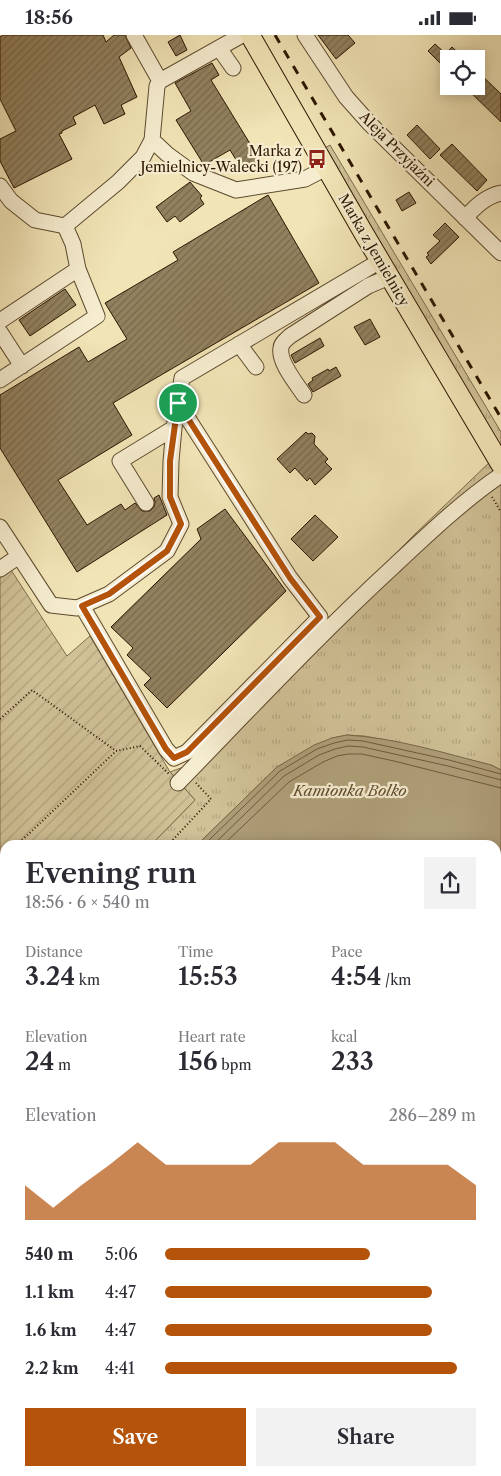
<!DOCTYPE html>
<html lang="en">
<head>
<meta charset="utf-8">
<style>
	:root { --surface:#fff; --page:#f2f2f3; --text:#2b2b33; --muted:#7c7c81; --accent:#b45309 }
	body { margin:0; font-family:"Libre Caslon Text",serif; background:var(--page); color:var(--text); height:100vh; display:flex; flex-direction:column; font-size:19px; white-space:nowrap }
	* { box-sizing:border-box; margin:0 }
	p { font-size:16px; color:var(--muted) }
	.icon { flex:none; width:28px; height:28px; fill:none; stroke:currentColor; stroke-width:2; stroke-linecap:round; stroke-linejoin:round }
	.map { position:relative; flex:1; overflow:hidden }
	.details { position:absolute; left:0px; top:805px; width:501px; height:636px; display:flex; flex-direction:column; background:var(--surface); border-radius:15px 15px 0 0; box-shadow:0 2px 12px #0003 }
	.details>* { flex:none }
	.tools { position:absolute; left:440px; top:15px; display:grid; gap:10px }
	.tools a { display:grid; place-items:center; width:45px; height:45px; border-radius:0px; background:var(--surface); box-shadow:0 2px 12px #0003; font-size:25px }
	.pin { position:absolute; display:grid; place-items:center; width:42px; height:42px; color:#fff; margin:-21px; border:2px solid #fff; border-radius:50%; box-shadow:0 1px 5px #0007 }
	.round { display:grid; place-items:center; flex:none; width:52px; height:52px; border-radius:0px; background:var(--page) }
	.headline { display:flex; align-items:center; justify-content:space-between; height:85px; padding:0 25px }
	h1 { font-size:28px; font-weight:600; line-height:38px }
	.figures { display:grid; grid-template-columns:repeat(3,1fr); gap:8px; height:85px; padding:5px 25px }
	.figures div { display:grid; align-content:center }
	.figures b { font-size:25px; font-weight:600 }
	.figures small { font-size:14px; font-weight:400 }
	.figures p { font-size:14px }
	.chart { height:140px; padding:10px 25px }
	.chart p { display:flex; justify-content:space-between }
	.chart svg { width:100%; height:90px; margin-top:5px; fill:var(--accent); opacity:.7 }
	.action { display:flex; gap:10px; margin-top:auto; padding:10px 25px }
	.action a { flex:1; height:58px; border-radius:0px; background:var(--accent); color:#fff; font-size:20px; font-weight:600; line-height:58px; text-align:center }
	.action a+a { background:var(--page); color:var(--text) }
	ul { padding:0 25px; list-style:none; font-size:16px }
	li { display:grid; grid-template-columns:80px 60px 1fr; align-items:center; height:38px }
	li i { height:12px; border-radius:6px; background:var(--accent) }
	.status { display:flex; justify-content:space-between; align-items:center; height:35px; padding:0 25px; background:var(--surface); direction:ltr }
	.status svg { height:14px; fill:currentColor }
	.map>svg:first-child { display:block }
</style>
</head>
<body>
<div class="status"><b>18:56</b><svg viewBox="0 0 49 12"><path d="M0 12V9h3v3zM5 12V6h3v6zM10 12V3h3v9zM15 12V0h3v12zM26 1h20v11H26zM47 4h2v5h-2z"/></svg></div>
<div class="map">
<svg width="501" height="1441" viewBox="0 0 501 1441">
	<defs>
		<pattern id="grass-tufts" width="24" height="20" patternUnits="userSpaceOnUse" patternTransform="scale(1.25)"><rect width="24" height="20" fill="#d0c197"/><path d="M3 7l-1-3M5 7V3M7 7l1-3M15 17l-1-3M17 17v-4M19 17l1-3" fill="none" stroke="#b3a580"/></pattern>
		<pattern id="forest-firs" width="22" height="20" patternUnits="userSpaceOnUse" patternTransform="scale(1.25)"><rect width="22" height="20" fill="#d0c197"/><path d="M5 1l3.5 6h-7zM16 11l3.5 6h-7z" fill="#b3a580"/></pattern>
		<pattern id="garden-furrows" width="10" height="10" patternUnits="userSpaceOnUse" patternTransform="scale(1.25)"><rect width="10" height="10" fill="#d0c197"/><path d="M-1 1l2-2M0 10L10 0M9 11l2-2" fill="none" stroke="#b3a580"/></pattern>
		<pattern id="building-hatch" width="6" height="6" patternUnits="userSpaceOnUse" patternTransform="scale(1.25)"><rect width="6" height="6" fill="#92815f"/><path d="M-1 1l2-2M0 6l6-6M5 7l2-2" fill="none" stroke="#77694c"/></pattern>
	</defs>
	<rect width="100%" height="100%" fill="#f1e4b6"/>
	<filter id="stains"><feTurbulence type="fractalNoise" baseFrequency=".004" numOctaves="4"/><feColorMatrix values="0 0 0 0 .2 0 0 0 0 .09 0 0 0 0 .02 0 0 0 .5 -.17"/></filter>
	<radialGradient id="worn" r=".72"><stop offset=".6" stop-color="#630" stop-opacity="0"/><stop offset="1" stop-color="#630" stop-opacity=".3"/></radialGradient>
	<path fill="url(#grass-tufts)" stroke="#7e6c4c" d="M 330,110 L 501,397 L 501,735 L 491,730 L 397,707 L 364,701 L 347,700 L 332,703 L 277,732 L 197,810 L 151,810 L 195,765 L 170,737 L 186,731 L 414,500 L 496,421 L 317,118 Z
		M 5,1002 L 5,1215 L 0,1217 L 0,1010 Z"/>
	<path fill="url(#forest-firs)" stroke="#7e6c4c" d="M 5,1215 L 5,1338 L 0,1346 L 0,1217 Z"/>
	<path fill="url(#garden-furrows)" stroke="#7e6c4c" d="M 11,535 L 67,621 L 90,601 L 170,737 L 195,765 L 151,810 L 5,810 L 5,1002 L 0,1010 L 0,543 Z"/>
	<path fill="#ae9e78" stroke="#7a6848" d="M 347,700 C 396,703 444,718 491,730 L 501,735 L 501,1441 L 0,1441 L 0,1346 L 5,1338 L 5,1436 L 496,1436 L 496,810 L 197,810 L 277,732 L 314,710 L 332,703 Z"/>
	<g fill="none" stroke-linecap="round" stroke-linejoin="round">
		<path stroke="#6d5a3c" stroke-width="1" d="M 204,810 L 280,736 L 317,714 L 334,708 L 348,705 L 363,706 L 449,725 L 501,739
			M 213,810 L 284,741 L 319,720 L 335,714 L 348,711 L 363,712 L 448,731 L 501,745
			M 223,810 L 289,747 L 323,727 L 337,721 L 348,719 L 362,719 L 394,726 L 501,753"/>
	</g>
	<path fill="url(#building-hatch)" stroke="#2c1600" d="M 3,0 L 103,0 L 106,7 L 114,0 L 125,0 L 131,13 L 119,22 L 137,62 L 121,70 L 125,79 L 104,89 L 95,70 L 73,82 L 76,89 L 62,96 L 62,98 L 59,99 L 72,124 L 14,153 L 0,126 L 0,104 L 16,96 L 0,64 L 0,2 Z
		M 180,0 L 187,15 L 176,21 L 168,7 Z
		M 318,0 L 348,0 L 355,8 L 336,24 Z
		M 435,9 L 446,19 L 452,12 L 465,24 L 449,24 L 449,37 L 428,16 Z
		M 212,28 L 219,40 L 211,45 L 260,125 L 243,136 L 230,115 L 204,130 L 176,85 L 191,76 L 175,48 Z
		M 476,35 L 501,59 L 501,87 L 464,51 L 476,51 Z
		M 417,90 L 440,114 L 430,124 L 407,100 Z
		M 452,109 L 487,145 L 477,156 L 440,120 Z
		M 190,147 L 202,161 L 200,163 L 204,169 L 180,187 L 175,181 L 167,187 L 156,172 Z
		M 409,157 L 416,168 L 402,176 L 396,165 Z
		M 268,160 L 319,248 L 113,368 L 132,400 L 58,445 L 87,490 L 121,469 L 125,475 L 135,468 L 142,476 L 150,476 L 154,472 L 155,467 L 154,463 L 159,460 L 167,480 L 77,537 L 0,413 L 0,360 L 79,312 L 88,327 L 127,304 L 105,268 L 178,225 L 173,217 Z
		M 445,188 L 459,202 L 431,229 L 426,222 L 429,220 L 427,218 L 440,206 L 433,200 Z
		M 65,254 L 76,270 L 30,301 L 19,285 Z
		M 370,284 L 380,302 L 365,310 L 354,292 Z
		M 320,303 L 324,311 L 295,328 L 291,320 Z
		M 336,332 L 341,341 L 313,357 L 308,349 L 313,345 L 312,343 L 328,334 L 329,336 Z
		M 306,397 L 308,399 L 312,398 L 315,401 L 314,409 L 328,424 L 325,427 L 332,434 L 315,450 L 310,443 L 307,446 L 295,433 L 290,438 L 277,424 Z
		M 225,474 L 286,556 L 167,673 L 144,650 L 151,643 L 127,620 L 133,613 L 111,592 L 201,504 L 197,494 Z
		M 315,480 L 338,502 L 313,526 L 291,504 Z"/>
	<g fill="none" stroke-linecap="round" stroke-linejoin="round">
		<g stroke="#5d4a2e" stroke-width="17">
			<path id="minor" d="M 134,0 L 160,46
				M 305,0 L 346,62 L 370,89 L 501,218
				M 219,13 L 233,33
				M 152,105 L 167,119 L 193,138 L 236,155 L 305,144 L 326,133
				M 0,151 L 11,166 L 35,185 L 65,191
				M 465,183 C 475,172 486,161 501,158
				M 0,286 L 78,234
				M 0,297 L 22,331
				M 239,309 L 256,332
				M 0,345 L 97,281 L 78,234 L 73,209 L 65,191 L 118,147 L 143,122 L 152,105 L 157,51 L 160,46 L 242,0
				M 304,360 C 297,349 278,327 281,313 C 281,308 287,304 290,301 L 368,251 L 389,242
				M 146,468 L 120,426 L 174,393
				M 0,492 L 51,570 L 77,573 L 109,559 L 167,516 L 181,489 L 170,462 L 171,426 L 174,393 L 182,343 L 380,226
				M 0,534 L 19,521
				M 82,571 L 166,714 L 174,723 L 187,717 L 320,582 L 290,543 L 178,368
				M 178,748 C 249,675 319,600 394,531 C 427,500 464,465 501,440"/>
		</g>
		<g stroke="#2c1600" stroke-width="21">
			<path id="major" d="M 250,0 L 363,197 L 501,430"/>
		</g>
		<path stroke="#2c1600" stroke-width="2" stroke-dasharray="1 2.5" stroke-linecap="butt" d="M 492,462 L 501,477
			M 0,684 L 32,655 L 116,716 L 140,711 L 169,739
			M 17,810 L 115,717
			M 168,810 L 211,764 L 196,748
			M 0,826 L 5,821
			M 5,1051 L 2,1069 L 5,1120
			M 0,1221 L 5,1180
			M 0,1324 L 5,1328"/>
		<use href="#minor" stroke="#f6edd0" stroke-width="15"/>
		<use href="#major" stroke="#f1e4b6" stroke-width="19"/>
		<path stroke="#2c1600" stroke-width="3" stroke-dasharray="9 9" stroke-linecap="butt" d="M 275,0 L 501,383"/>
	</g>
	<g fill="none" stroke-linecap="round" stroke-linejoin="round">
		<g stroke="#fff" stroke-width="10">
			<path id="route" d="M 178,368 L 290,543 L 320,582 L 187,717 L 174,723 L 166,714 L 82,571 L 109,559 L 167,516 L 181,489 L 170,462 L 170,426 Z"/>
		</g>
		<use href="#route" stroke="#b45309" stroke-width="6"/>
	</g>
	<defs>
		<g id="bus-bare" transform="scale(1.5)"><path d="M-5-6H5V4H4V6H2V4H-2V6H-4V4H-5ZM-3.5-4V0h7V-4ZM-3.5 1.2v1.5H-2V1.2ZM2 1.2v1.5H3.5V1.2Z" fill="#8f2418" stroke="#f6edd0" stroke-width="2.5" paint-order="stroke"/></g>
	</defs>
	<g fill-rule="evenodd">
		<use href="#bus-bare" x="317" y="124"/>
	</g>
	<g text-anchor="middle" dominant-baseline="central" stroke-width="4.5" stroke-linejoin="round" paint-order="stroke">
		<g font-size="14" fill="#2c1600" stroke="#f6edd0">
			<text transform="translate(397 114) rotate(45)">Aleja Przyjaźni</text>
			<text transform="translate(374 215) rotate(60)">Marka z Jemielnicy</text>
		</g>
		<g font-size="14" fill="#2c1600" stroke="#f6edd0" text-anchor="end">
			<text x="302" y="116">Marka z<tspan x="302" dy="16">Jemielnicy-Walecki (197)</tspan></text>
		</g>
		<g font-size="15" font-style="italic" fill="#604c30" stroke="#f6edd0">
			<text x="350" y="755">Kamionka Bolko</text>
		</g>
	</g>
	<rect width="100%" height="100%" filter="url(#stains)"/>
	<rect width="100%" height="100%" fill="url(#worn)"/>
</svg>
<div class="tools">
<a><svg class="icon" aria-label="locate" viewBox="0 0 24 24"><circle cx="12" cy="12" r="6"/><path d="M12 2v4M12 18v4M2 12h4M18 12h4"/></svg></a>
</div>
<div class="pin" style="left:178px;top:368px;background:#1e9e55"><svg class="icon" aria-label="arrive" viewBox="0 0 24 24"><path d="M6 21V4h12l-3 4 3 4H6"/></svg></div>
<section class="details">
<div class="headline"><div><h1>Evening run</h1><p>18:56 · 6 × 540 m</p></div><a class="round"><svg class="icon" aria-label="share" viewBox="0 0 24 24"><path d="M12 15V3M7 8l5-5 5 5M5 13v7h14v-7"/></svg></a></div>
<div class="figures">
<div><p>Distance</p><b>3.24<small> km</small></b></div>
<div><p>Time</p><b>15:53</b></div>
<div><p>Pace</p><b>4:54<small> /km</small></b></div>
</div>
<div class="figures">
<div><p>Elevation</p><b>24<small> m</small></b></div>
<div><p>Heart rate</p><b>156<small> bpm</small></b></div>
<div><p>kcal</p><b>233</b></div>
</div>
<div class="chart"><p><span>Elevation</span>286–289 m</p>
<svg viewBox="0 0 160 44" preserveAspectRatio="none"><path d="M0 44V27L10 38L20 27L30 17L40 6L50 17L60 17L70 17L80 17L90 6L100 6L110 6L120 17L130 17L140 17L150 17L160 27V44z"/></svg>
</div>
<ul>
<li><b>540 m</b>5:06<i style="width:66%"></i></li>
<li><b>1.1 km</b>4:47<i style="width:86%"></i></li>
<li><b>1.6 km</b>4:47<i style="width:86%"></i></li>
<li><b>2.2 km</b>4:41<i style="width:94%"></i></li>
</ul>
<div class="action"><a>Save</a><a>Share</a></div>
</section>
</div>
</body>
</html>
